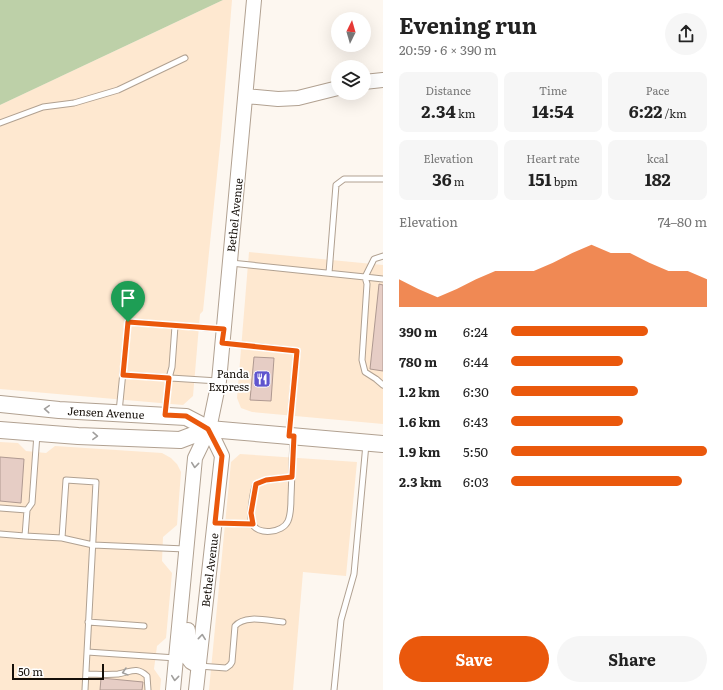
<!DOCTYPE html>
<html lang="en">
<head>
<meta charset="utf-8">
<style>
	:root { --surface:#fff; --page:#f6f6f6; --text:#222; --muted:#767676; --accent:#ea580c }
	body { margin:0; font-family:Literata,serif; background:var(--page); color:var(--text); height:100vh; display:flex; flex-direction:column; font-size:15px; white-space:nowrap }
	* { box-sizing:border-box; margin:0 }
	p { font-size:13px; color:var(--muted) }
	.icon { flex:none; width:22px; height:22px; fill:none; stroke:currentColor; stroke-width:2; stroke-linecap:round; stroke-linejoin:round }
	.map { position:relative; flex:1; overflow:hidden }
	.details { display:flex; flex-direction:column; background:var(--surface); width:340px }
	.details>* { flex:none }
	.needle { width:26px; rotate:5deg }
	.fabs { position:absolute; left:331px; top:12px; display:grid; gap:8px }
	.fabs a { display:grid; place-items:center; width:40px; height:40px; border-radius:50%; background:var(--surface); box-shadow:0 4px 16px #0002; font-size:20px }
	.scale { position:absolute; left:12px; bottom:10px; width:92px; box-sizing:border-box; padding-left:4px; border:2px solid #150f09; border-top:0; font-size:11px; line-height:14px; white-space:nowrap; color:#150f09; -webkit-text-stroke:3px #fff; paint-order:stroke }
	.pin { position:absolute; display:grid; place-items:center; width:34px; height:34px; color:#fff; margin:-41px -17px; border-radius:50% 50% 50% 0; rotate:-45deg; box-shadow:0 0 4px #0007 }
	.pin .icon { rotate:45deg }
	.round { display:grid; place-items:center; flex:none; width:42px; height:42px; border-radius:21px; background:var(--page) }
	.summary { display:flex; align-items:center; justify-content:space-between; height:68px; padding:0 16px }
	h1 { font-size:22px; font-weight:700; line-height:30px }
	.figures { display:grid; grid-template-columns:repeat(3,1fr); gap:6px; height:68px; padding:4px 16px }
	.figures div { display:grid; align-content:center; border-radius:8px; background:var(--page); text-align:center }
	.figures b { font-size:17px; font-weight:700 }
	.figures small { font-size:11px; font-weight:400 }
	.figures p { font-size:11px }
	.chart { height:112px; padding:8px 16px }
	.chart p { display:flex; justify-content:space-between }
	.chart svg { width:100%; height:72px; margin-top:4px; fill:var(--accent); opacity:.7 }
	.cta { display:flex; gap:8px; margin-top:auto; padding:8px 16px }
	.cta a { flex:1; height:46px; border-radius:24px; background:var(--accent); color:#fff; font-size:16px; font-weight:700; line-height:46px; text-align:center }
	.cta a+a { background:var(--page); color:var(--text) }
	ul { padding:0 16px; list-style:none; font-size:13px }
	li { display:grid; grid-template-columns:64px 48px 1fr; align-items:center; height:30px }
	li i { height:10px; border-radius:5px; background:var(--accent) }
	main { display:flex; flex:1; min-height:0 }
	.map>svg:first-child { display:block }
</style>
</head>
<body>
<main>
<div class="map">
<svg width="383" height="690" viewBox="0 0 383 690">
	<rect width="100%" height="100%" fill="#fdf7f0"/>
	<path fill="#fee8d0" d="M 223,0 L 232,0 L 221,136 L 203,311 L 200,314 L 193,396 L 183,405 L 0,389 L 0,105 Z
		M 249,252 L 383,265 L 383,424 L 252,412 L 241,408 L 237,398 Z
		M 0,442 L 18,443 L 26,451 L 46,453 L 55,446 L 162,453 L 171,458 L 177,464 L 181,472 L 177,525 L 163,537 L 162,561 L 172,573 L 166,638 L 157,646 L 154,669 L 161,679 L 160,690 L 0,690 Z
		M 240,454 L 357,462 L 346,576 L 303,572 L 293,690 L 209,690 L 231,462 Z"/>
	<path fill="#bdd0a8" d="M 0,0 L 223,0 L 0,105 Z"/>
	<path fill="#e6cdc5" stroke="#af9991" d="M 379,284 L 383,285 L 383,371 L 370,369 Z
		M 254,357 L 274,358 L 271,401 L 250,400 Z
		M 0,457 L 24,459 L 21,503 L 0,501 Z
		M 101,678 L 143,682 L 142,690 L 100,690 Z"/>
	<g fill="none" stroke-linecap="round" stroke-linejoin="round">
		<g stroke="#b1a191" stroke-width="7">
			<path id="lane" d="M 0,123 L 43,107 L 74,103 L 118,90 L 185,58
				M 383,256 L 374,259 L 365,277 L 383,279
				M 231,263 L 365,277 L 367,284 L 362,360 L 365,372 L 376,379 L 383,385
				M 329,273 L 336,185 L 344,179 L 383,179
				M 223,343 L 297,351 L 289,433
				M 123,375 L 218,381
				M 119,412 L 128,322 L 222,329
				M 165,414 L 169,378 L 172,367 L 175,326
				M 292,477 L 266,480 L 256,484 C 253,491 249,516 252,523 C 257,536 283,533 288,521 C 291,514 291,505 291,497 C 292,478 292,458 293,439
				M 0,508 L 27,510 L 25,536 L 62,538 L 66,480 L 96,482 L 85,690
				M 27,510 L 32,503 L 37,434
				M 216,523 L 253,524
				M 0,534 L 25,536
				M 62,538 L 93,545 L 185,549
				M 88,622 L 144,626
				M 87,652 L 176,658
				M 199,666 L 226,668 L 230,665 L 232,662 L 235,626 C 245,614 269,621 283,622
				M 86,674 C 96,674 107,675 118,674 C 131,672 136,666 147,676 L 148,690
				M 334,690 L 341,620 L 354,574 L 366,444"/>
		</g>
		<g stroke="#b1a191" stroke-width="16">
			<path id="secondary" d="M 364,82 L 383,80
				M 246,96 L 278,99 L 298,98 L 338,88
				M 188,630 L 188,658 L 191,662 L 198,666
				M 173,690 L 195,458 L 209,429 L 219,381 L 254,0
				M 196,690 L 222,456 L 209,429"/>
		</g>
		<g stroke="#b1a191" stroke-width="18">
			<path id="primary" d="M 0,404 L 59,410 L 186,417 L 209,429 L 383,444
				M 0,430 L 78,436 L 180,440 L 209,429"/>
		</g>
		<use href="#lane" stroke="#fff" stroke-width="5"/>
		<use href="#secondary" stroke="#fff" stroke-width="14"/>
		<use href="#primary" stroke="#fff" stroke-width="16"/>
	</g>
	<defs><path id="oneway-chevron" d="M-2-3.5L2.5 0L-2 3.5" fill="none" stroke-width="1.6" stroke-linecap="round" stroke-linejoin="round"/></defs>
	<g stroke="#a19f9d">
		<use href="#oneway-chevron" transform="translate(47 409) rotate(-176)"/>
		<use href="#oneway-chevron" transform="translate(95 436) rotate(2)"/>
		<use href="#oneway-chevron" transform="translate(195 465) rotate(96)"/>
		<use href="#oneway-chevron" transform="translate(202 637) rotate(-84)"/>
		<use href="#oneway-chevron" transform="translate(125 672) rotate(165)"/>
		<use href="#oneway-chevron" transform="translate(175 678) rotate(96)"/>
	</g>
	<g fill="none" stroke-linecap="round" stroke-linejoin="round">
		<g stroke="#fff" stroke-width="8">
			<path id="route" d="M 128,322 L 224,329 L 222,343 L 297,351 L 289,436 L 294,436 L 292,477 L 266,480 L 256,484 L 251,513 L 253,524 L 215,523 L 222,456 L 208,429 L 186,416 L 165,415 L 169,378 L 123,375 Z"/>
		</g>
		<use href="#route" stroke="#ea580c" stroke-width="5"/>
	</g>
	<defs>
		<g id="restaurant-square" transform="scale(0.9)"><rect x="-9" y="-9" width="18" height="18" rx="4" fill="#5f55ce" stroke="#fff"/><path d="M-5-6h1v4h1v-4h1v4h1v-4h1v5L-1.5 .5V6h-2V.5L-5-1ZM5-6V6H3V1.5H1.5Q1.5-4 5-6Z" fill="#fff"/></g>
	</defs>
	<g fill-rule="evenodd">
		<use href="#restaurant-square" x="262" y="379"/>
	</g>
	<g text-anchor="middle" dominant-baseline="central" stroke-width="3.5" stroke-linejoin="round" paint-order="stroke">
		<g font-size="11" fill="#150f09" stroke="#fff">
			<text transform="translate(234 215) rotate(-84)">Bethel Avenue</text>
			<text transform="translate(106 412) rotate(3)">Jensen Avenue</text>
			<text transform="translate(209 570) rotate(-83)">Bethel Avenue</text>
		</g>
		<g font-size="11" fill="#150f09" stroke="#fff" text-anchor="end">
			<text x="249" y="373">Panda<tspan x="249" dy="13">Express</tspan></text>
		</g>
	</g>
</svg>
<div class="fabs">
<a><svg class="needle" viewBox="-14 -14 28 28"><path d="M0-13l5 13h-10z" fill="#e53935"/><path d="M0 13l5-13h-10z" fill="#767676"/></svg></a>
<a><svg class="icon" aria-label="layers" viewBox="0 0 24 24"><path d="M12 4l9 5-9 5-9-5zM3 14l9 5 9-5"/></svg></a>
</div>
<div class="scale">50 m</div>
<div class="pin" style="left:128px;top:322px;background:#1e9e55"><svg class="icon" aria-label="arrive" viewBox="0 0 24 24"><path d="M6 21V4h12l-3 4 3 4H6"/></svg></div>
</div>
<section class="details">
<div class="summary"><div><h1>Evening run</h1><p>20:59 · 6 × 390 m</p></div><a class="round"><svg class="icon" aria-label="share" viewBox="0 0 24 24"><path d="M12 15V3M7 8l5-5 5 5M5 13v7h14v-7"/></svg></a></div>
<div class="figures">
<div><p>Distance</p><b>2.34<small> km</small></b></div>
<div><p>Time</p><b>14:54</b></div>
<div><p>Pace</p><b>6:22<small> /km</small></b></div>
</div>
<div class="figures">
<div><p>Elevation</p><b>36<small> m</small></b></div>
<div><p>Heart rate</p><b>151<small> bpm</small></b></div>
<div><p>kcal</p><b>182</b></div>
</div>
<div class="chart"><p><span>Elevation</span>74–80 m</p>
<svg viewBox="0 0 160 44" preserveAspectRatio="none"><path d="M0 44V27L10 33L20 38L30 33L40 27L50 22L60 22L70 22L80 17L90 11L100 6L110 11L120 11L130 17L140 22L150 22L160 27V44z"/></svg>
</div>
<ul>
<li><b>390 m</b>6:24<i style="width:70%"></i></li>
<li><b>780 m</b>6:44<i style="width:57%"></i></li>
<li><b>1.2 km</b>6:30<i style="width:65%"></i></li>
<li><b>1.6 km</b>6:43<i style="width:57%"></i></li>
<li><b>1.9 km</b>5:50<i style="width:100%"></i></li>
<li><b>2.3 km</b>6:03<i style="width:87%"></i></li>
</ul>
<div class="cta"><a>Save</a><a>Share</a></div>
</section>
</main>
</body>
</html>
